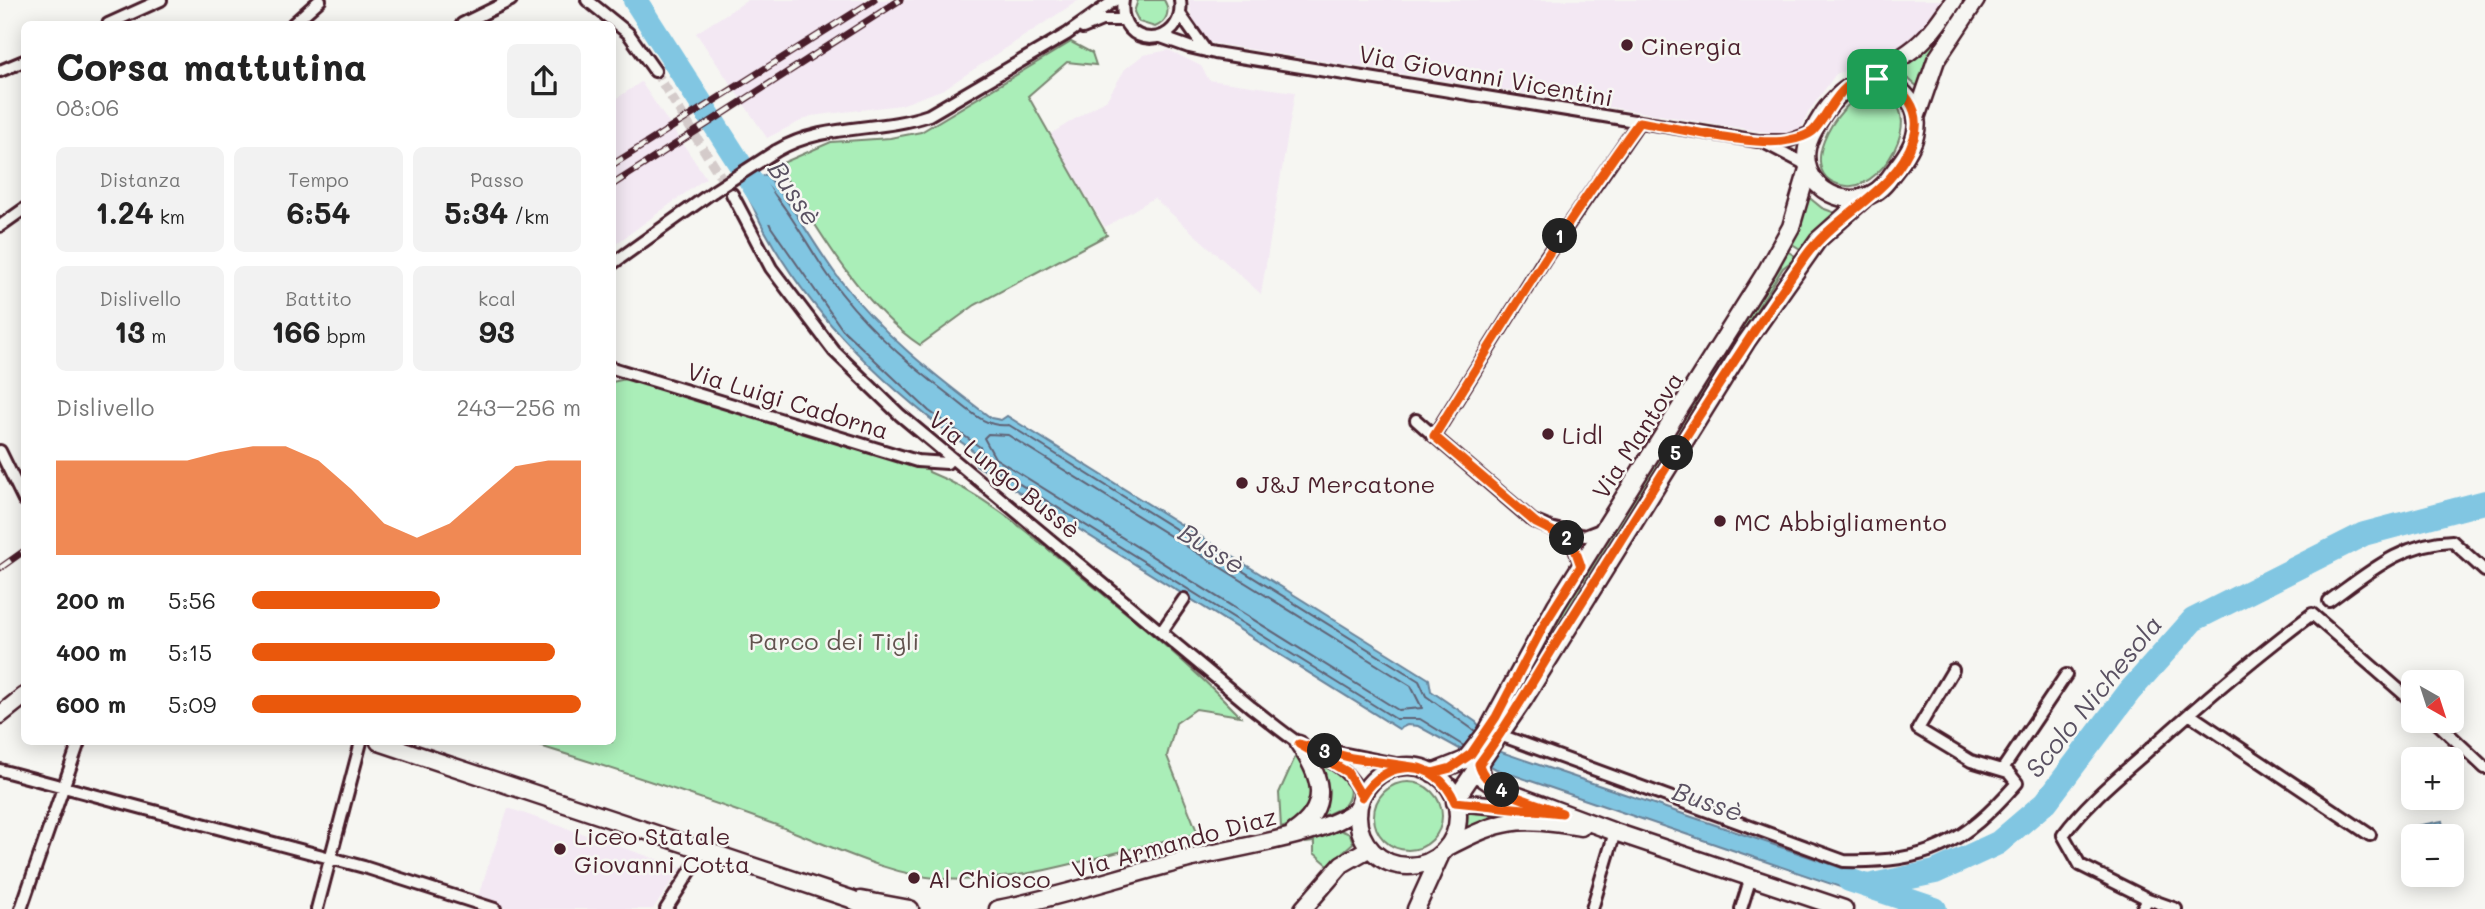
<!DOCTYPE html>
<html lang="it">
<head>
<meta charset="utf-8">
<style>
	:root { --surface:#fff; --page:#f2f2f2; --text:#222; --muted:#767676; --accent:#ea580c }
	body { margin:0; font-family:Mali,sans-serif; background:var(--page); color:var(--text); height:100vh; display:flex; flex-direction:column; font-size:26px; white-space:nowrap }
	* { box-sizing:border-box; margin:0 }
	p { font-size:23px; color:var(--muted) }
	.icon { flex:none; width:38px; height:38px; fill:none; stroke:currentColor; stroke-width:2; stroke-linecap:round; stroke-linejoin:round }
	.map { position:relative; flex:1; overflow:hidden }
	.drawer { position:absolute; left:21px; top:21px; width:595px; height:724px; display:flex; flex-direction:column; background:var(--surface); border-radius:10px; box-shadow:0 4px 18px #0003 }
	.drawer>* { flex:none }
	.needle { width:46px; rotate:141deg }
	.tools { position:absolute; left:2401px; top:670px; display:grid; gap:14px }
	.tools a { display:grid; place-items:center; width:63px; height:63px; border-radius:10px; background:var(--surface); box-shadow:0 4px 18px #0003; font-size:35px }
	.pin { position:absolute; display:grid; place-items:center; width:60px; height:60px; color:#fff; margin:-30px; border-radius:14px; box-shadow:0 4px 10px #0006 }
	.km { position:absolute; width:35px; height:35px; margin:-18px; border-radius:50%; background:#222; color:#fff; font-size:19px; line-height:35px; text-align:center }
	.round { display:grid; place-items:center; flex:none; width:74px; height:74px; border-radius:10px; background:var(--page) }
	.summary { display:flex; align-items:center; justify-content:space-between; height:119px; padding:0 35px }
	h1 { font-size:38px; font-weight:800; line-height:52px }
	.figures { display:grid; grid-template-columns:repeat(3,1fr); gap:10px; height:119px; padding:7px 35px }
	.figures div { display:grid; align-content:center; border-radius:10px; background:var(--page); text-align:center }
	.figures b { font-size:30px; font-weight:800 }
	.figures small { font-size:19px; font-weight:400 }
	.figures p { font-size:19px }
	.chart { height:196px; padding:14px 35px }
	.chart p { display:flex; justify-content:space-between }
	.chart svg { width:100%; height:126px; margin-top:7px; fill:var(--accent); opacity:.7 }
	ul { padding:0 35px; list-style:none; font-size:23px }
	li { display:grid; grid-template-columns:112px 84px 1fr; align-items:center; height:52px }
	li i { height:18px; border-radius:9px; background:var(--accent) }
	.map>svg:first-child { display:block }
</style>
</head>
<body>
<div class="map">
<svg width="2485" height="909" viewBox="0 0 2485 909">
	<rect width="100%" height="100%" fill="#f6f6f2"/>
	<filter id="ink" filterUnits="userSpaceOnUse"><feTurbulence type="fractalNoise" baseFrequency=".0143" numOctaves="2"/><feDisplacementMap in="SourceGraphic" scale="14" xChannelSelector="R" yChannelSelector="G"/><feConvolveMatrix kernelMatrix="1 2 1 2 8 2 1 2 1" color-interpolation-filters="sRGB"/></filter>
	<g filter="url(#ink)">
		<path fill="#f3e8f3" d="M 748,0 L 1079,0 L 944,89 L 901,105 L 811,116 L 767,138 L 696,33 Z
			M 1189,0 L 1943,0 L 1921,31 L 1898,50 L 1836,74 L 1809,111 L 1802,127 L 1789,136 L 1211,43 L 1201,39 L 1193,29 Z
			M 1169,50 L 1201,66 L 1209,80 L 1295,92 L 1261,294 L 1154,198 L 1105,227 L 1049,135 L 1107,99 L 1125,69 L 1143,55 Z
			M 641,82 L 706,178 L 613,246 L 613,101 Z
			M 508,808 L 682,868 L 653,909 L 510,909 L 477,899 Z"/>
		<path fill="#aaeeb8" stroke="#7a8672" stroke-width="2" d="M 1138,0 L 1164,0 C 1171,11 1167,22 1155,27 L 1139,22 L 1134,12 Z
			M 1962,0 L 1966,0 L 1932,50 L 1918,87 L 1898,70 L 1929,47 Z
			M 1071,42 L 1092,53 L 1096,65 L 1067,62 L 1028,96 L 1107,235 L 975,305 L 920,345 C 861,306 815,225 778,165 L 831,142 L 890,138 L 921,132 Z
			M 1867,93 C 1937,94 1886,191 1847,186 C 1790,180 1836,102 1867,93 Z
			M 1806,195 L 1822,208 L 1838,214 L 1802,250 L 1789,242 Z
			M 1785,250 L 1797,257 L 1783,268 L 1585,581 L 1582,579 L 1781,266 L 1780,257 Z
			M 630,378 L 928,468 L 929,472 C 989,496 1034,538 1083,578 C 1139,623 1190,664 1240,716 L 1196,709 L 1176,723 L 1167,756 L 1198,834 C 1115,848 1030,885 944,879 C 884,875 824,842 768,822 C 688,793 608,767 527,742 L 612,742 L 612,382 Z
			M 1579,584 L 1582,586 L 1504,716 Z
			M 1296,755 C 1323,777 1314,819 1281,828 L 1279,793 Z
			M 1320,766 C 1341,770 1360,787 1343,807 L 1317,819 L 1326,784 Z
			M1374 816a34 34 0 1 1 68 0a34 34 0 1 1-68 0Z
			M 1468,808 L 1505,811 L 1504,817 L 1467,832 Z
			M 1340,830 L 1350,834 L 1353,843 L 1328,865 L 1314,853 L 1314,842 L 1306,843 L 1305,840 Z"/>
		<path fill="#81c6e2" stroke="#6b8399" stroke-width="2" d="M 766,174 C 794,206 812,242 837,276 C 880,333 934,375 991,418 L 1001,420 L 1007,416 L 1429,679 L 1431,691 L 1476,722 L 1501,752 L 1883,882 L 1878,900 L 1496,769 L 1418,726 L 1407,725 L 1399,729 L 976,465 L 975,452 C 891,393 815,322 765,231 C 757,217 752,202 743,188 Z
			M 2442,821 L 2445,836 L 2413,836 L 2413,839 L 2411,827 Z"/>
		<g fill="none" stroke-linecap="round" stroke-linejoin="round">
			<path stroke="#606274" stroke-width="2" d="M 988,434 L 1008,435 L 1411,686 L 1422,708 L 1398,710 L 995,458 L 984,438 Z
				M 1464,746 L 1420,719 L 1396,719 L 986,463 L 980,447 L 929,411 L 842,329 L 771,227 L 755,190 L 766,185 C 792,213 808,247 830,278 C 863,325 908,364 953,398 C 971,412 986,428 1009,425 L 1419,681 L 1426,696 L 1475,731"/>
			<path stroke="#81c6e2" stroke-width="24" d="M 635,0 L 770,211
				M 1849,880 L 1935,909
				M 1868,886 L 1935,872 L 1998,843 L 2046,802 L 2129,692 L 2193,620 L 2364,534 L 2485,502"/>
			<path stroke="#d4cbca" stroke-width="10" stroke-dasharray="10 5" stroke-linecap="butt" d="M 655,71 L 729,190"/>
			<g stroke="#4a1f2b" stroke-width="16">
				<path id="street" d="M 587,0 L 628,33 L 655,71
					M 1123,0 C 1115,51 1187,50 1180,0
					M 1180,14 L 1206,51
					M 108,24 L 161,0
					M 293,24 L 320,0
					M 462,24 L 511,0
					M 1083,28 L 1102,20 L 1123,20
					M 1161,37 L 1189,47 L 1215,53 L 1758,141 L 1788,141 L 1813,132
					M 0,71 L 24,61
					M 1767,144 L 1807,165
					M 776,151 C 826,122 877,133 929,115 L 1067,34 L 1115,0
					M 732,194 L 771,268 L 834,351 L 900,415 L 1251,707 C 1267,719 1283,733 1300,744 C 1328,762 1347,764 1362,797
					M 0,226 L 24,209
					M 612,264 L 714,191
					M 612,368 L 917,461 L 947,463 L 951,458
					M 1416,420 L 1434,436
					M 0,451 L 24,500
					M 1550,528 L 1533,521 L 1434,436 L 1544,260 L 1639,122
					M 1581,566 L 1572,541 L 1550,528 L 1585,536 L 1603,529
					M 2329,601 C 2368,573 2403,542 2452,541 L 2485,571
					M 1162,631 L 1184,599
					M 2189,714 L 2370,835
					M 2435,721 L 2485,768
					M 1500,735 L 1844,861 C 1928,863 1962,845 2017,783 L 2008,772 L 1971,761 L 1918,729 L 1953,670
					M 1316,748 L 1406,766
					M 0,770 L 364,867 L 495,909
					M 2002,770 L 2066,675
					M 2148,899 L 2080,865 L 2063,835 C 2088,801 2120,776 2151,748 C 2203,701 2256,656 2312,614 L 2413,702
					M 21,909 L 79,742
					M 317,909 L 361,742
					M 666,909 L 704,850
					M 1592,909 L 1615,832
					M 1741,909 L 1751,877
					M 2142,909 L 2148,899 L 2176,909"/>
			</g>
			<g stroke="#4a1f2b" stroke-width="21">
				<path id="secondary" d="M 1864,79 C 1895,77 1924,103 1915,136 C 1911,151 1899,165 1890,177 C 1860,224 1787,188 1811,136 C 1837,79 1864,84 1909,52 C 1928,39 1941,19 1954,0
					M 1916,118 L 1936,60 L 1976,0
					M 0,715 L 24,696
					M 379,742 L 851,899 L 871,909
					M 1479,764 L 1483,778 L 1497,788 L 1615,832 L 1844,909
					M1358 816a50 50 0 1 1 100 0a50 50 0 1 1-100 0Z
					M 1432,773 L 1465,760 L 1486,733 L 1556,605 L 1767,270 L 1791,227 L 1808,169
					M 1455,800 L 1524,699 L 1747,341 L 1818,240 L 1864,199
					M 1455,802 L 1535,809
					M 1294,832 C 1332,806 1321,776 1299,744
					M 1446,848 C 1503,818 1517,817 1581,827
					M 861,900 L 910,909
					M 998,909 C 1061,897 1122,876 1185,860 C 1227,848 1328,836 1358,808
					M 1303,909 L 1342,864 L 1370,848
					M 1416,909 L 1441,854"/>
			</g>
			<use href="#street" stroke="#f6f6f2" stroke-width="10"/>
			<use href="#secondary" stroke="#f6f6f2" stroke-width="16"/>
			<g stroke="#4a1f2b" stroke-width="7">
				<path id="rail" d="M 612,165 L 874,0
					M 612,185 L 900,0
					M 0,568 L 24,551"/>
			</g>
			<use href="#rail" stroke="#f6f6f2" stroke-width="4.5" stroke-dasharray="13" stroke-linecap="butt"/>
			<g stroke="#4a1f2b" stroke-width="16" stroke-linecap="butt">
				<path id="street-bridge" d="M 714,191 L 776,151"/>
			</g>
			<use href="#street-bridge" stroke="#f6f6f2" stroke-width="10"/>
		</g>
	</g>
	<g fill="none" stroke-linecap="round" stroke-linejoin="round" filter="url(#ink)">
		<g stroke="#fff" stroke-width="14">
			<path id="route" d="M 1877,79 C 1839,76 1834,108 1814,130 C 1809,135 1797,139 1789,140 C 1760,148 1673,127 1639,122 C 1565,223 1500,330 1434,436 L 1536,523 L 1572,541 L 1581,566 L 1545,623 L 1496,717 L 1471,754 L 1451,768 L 1432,773 L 1419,768 L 1352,758 L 1299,744 L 1347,772 L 1362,797 C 1385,757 1437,757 1455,802 L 1562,813 C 1536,802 1485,793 1479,764 C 1513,719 1539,669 1570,621 C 1647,499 1722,375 1805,257 C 1837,212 1896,193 1914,138 C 1923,110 1903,85 1877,79"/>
		</g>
		<use href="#route" stroke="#ea580c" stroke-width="9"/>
	</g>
	<g fill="#4a1f2b" stroke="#f6f6f2" stroke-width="2.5">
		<circle cx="1627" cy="45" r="7"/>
		<circle cx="1548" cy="434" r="7"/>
		<circle cx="1242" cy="483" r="7"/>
		<circle cx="1720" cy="521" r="7"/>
		<circle cx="560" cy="849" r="7"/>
		<circle cx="914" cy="878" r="7"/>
	</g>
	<g text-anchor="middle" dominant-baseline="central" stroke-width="5" stroke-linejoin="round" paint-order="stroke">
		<g font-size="24" fill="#4a1f2b" stroke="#f6f6f2" text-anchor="start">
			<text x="1641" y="45">Cinergia</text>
			<text x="1562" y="434">Lidl</text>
			<text x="1256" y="483">J&amp;J Mercatone</text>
			<text x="1734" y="521">MC Abbigliamento</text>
			<text x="574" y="835">Liceo Statale<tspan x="574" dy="28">Giovanni Cotta</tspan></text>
			<text x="928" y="878">Al Chiosco</text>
		</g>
		<g font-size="24" fill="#4a1f2b" stroke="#f6f6f2">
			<text transform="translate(1486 75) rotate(10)">Via Giovanni Vicentini</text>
			<text transform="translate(788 400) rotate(17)">Via Luigi Cadorna</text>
			<text transform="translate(1637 435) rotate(-57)">Via Mantova</text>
			<text transform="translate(1005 474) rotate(39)">Via Lungo Bussè</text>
			<text transform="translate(1174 842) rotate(-15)">Via Armando Diaz</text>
		</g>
		<g font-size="24" fill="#62534e" stroke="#f6f6f2">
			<text x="834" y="640">Parco dei Tigli</text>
		</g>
		<g font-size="26" font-style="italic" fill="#5a5162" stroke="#f6f6f2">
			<text transform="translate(795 193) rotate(56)">Bussè</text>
			<text transform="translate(1212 548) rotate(32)">Bussè</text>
			<text transform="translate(2093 696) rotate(-51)">Scolo Nichesola</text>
			<text transform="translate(1708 801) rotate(19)">Bussè</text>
		</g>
	</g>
</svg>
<div class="tools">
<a><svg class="needle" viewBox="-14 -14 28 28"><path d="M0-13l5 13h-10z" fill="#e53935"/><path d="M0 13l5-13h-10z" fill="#767676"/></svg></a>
<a>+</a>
<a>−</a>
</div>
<div class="pin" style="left:1877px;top:79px;background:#1e9e55"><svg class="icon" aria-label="arrive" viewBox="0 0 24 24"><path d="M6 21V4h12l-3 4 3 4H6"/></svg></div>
<b class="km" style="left:1560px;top:236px">1</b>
<b class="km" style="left:1567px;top:538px">2</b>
<b class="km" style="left:1325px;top:751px">3</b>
<b class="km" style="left:1502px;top:790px">4</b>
<b class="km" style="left:1676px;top:453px">5</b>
<section class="drawer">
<div class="summary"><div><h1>Corsa mattutina</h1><p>08:06</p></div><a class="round"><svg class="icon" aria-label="share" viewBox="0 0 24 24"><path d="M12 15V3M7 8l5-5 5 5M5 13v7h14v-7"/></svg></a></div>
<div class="figures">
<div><p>Distanza</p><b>1.24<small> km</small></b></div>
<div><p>Tempo</p><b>6:54</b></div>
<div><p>Passo</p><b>5:34<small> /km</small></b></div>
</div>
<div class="figures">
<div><p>Dislivello</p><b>13<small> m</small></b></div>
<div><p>Battito</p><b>166<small> bpm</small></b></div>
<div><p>kcal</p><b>93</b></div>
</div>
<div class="chart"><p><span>Dislivello</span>243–256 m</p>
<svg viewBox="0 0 160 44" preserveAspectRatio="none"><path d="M0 44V11L10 11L20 11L30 11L40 11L50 8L60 6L70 6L80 11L90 21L100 33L110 38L120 33L130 23L140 13L150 11L160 11V44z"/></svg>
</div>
<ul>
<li><b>200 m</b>5:56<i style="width:57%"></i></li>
<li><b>400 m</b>5:15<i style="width:92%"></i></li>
<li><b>600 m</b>5:09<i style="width:100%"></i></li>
</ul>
</section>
</div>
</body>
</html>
